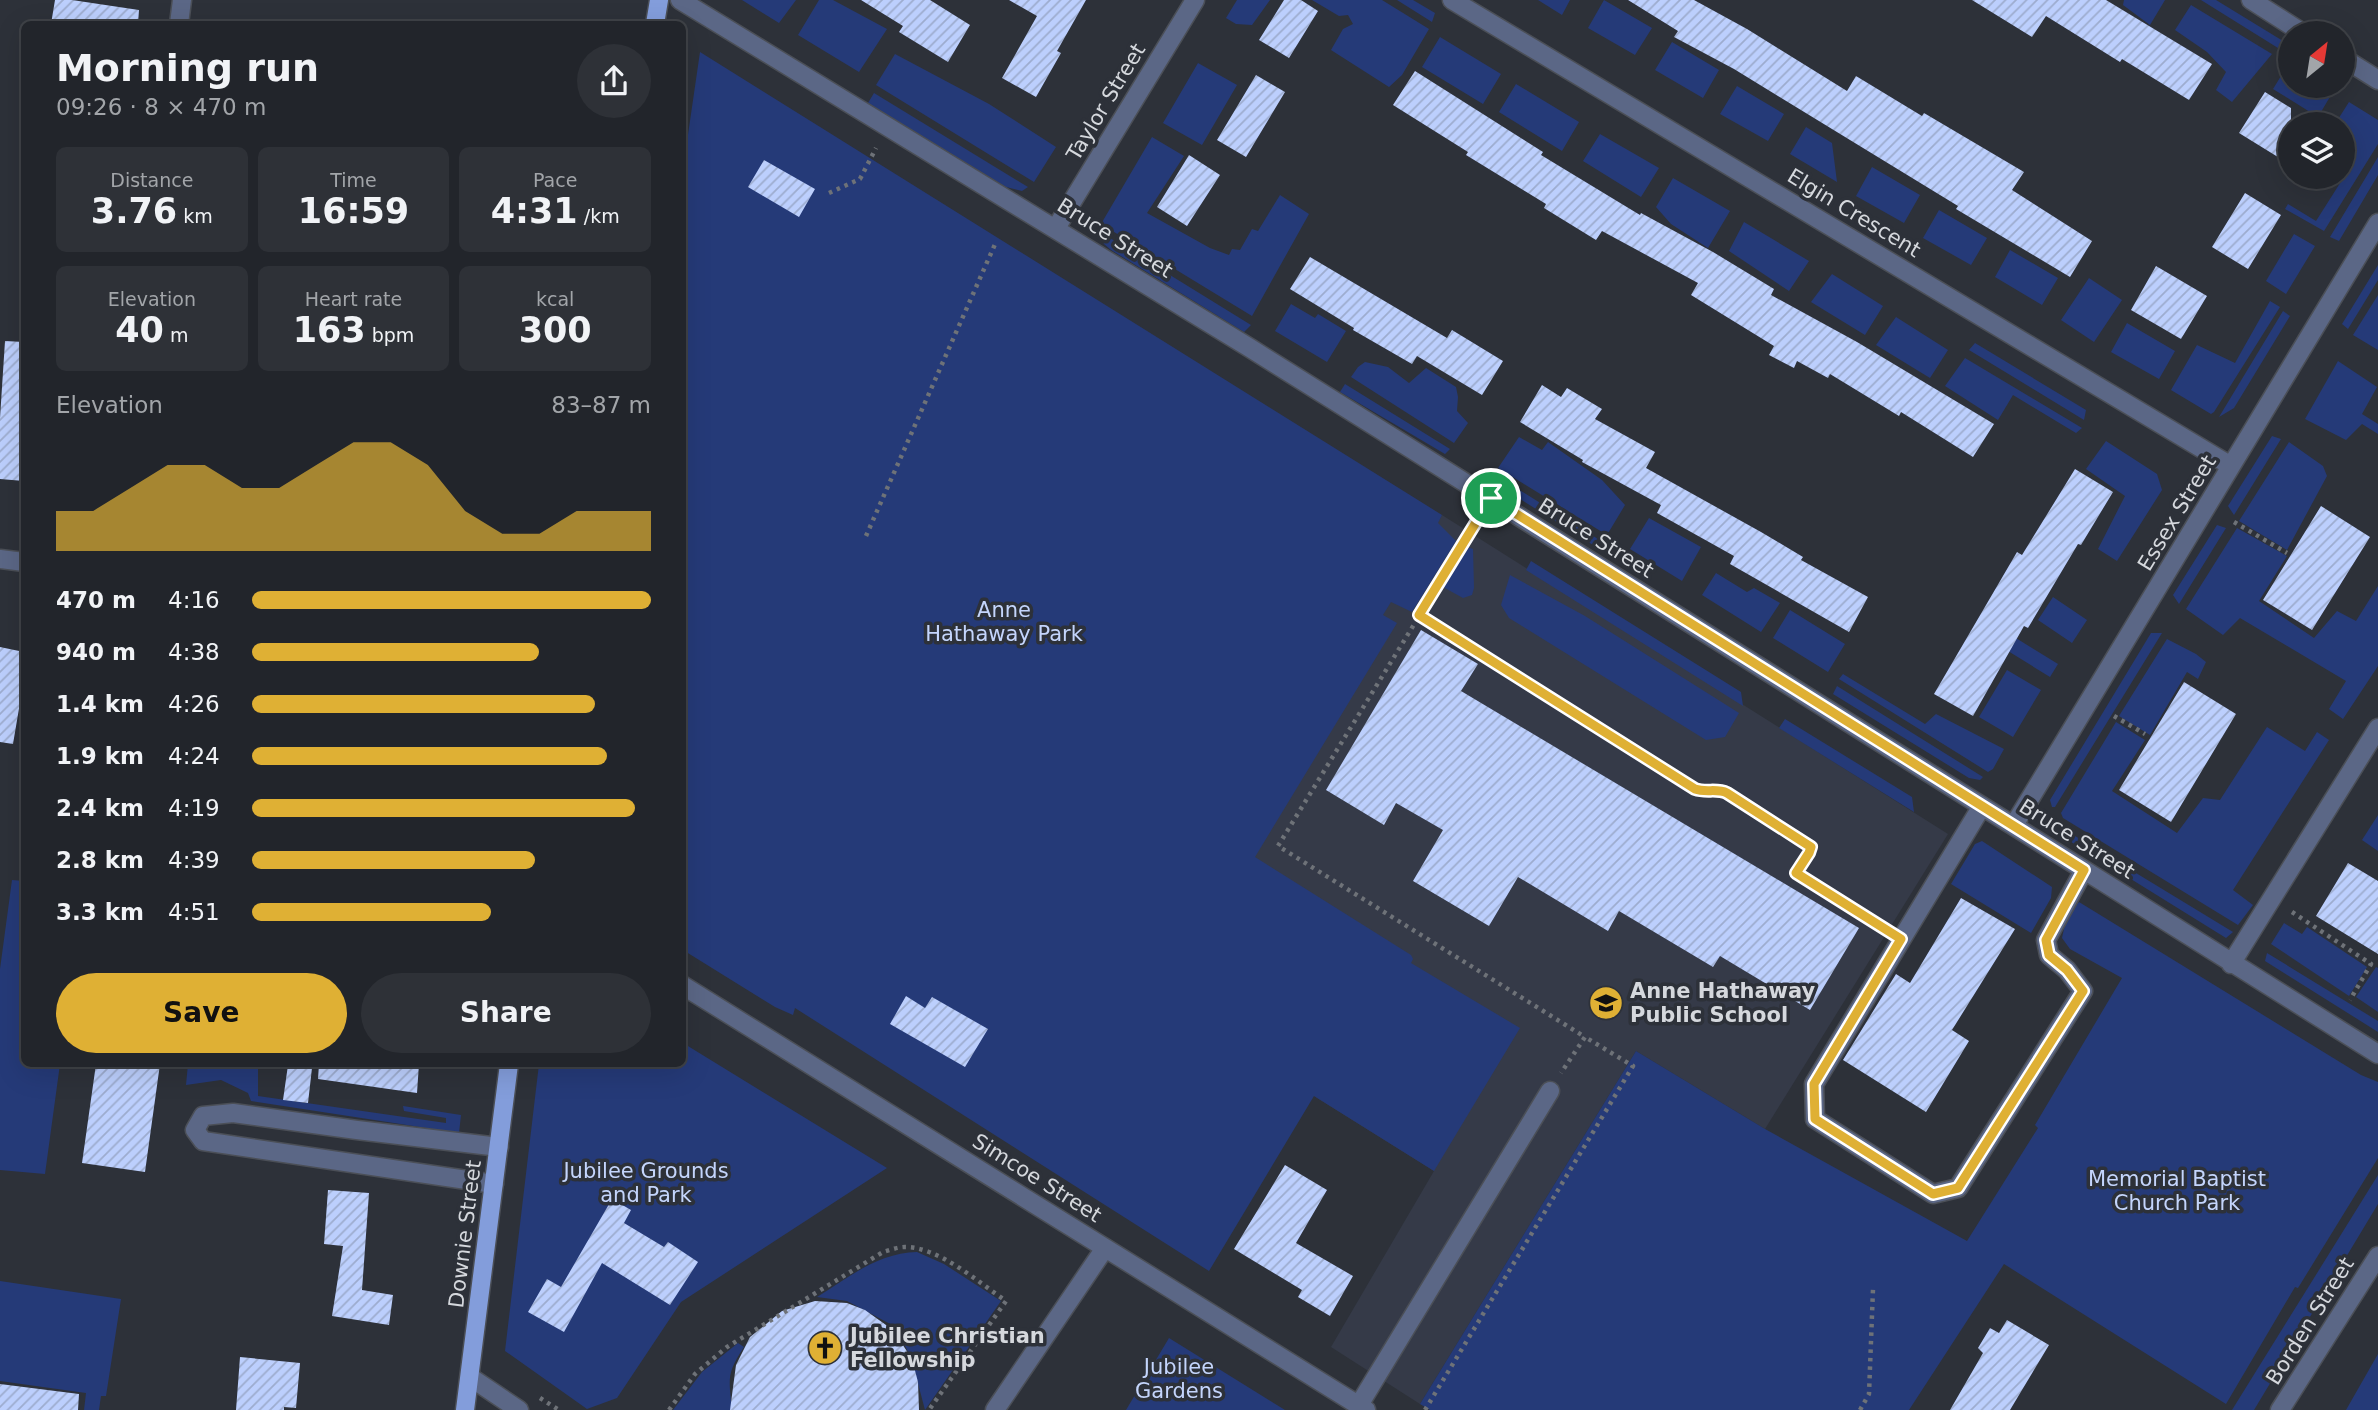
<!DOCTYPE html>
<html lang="en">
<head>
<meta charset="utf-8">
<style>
	:root { --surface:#22252b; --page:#2e3137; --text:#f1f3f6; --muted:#a2a5a9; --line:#3f4247; --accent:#dfb034 }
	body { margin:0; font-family:"DejaVu Sans",sans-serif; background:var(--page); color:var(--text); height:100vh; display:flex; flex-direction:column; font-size:26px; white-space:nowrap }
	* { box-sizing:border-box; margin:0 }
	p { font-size:23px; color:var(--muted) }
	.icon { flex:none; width:38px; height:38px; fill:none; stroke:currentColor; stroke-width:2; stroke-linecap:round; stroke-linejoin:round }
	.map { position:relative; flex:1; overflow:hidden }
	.sheet { position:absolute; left:21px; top:21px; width:665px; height:1046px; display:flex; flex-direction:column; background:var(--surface); border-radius:10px; box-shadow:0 7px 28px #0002,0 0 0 2px var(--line) }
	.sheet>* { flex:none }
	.needle { width:46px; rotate:30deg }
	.buttons { position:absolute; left:2278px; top:21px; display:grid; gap:14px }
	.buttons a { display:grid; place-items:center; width:77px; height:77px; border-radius:50%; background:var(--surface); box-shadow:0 7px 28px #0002,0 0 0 2px var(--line); font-size:35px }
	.pin { position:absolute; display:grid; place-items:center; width:60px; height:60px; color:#fff; margin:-30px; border:4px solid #fff; border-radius:50%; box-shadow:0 2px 7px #0007 }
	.round { display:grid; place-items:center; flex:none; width:74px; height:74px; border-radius:37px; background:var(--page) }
	.summary { display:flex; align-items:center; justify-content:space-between; height:119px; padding:0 35px }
	h1 { font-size:38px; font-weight:700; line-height:52px }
	.stats { display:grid; grid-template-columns:repeat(3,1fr); gap:10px; height:119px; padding:7px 35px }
	.stats div { display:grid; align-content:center; border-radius:10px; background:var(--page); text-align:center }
	.stats b { font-size:35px; font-weight:700 }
	.stats small { font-size:19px; font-weight:400 }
	.stats p { font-size:19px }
	.chart { height:196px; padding:14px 35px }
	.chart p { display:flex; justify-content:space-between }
	.chart svg { width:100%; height:126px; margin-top:7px; fill:var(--accent); opacity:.7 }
	.primary-button { display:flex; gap:14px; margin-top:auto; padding:14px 35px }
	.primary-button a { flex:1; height:80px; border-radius:42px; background:var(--accent); color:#111; font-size:28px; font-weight:700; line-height:80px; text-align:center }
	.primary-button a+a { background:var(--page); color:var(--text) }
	ul { padding:0 35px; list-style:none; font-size:23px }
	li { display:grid; grid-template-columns:112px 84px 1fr; align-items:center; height:52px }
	li i { height:18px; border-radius:9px; background:var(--accent) }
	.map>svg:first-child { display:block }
</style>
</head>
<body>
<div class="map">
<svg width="2378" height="1410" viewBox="0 0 2378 1410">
	<defs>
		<pattern id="building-hatch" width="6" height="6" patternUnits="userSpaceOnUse" patternTransform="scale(1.75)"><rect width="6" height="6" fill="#bccffd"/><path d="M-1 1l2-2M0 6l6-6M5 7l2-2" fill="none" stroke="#9dacce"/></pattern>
	</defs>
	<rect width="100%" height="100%" fill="#2d3139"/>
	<path fill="#353a48" d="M 1442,515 L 1948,834 L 1765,1129 L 1636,1051 L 1420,1404 L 1331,1347 L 1434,1171 L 1314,1096 L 1239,857 Z"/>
	<path fill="#253a78" d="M 742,0 L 796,0 L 779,23 Z
		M 819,0 L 833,0 L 887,29 L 859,72 L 798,35 Z
		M 1237,0 L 1270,0 L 1252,25 L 1236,24 L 1226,18 Z
		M 1312,0 L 1382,0 L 1429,29 L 1402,75 L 1389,87 L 1331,50 L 1343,29 L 1353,24 L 1348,15 L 1339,16 Z
		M 1397,0 L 1413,0 L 1435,13 L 1432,22 Z
		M 1538,0 L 1570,0 L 1562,15 Z
		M 1604,0 L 1652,28 L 1635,55 L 1588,28 Z
		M 2124,0 L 2165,0 L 2150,25 L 2123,5 Z
		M 2201,0 L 2216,0 L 2283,41 L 2278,48 Z
		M 2191,5 L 2272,54 L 2232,102 L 2216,90 L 2226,72 L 2207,52 L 2175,30 Z
		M 1440,37 L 1501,74 L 1483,104 L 1422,67 Z
		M 1672,42 L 1719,70 L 1703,98 L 1655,70 Z
		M 700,52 L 1442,515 L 1438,523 L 1456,541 L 1412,612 L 1391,602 L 1383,615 L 1397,623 L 1255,857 L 1411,955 L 1413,959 L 1411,963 L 1520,1028 L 1434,1171 L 1314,1096 L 1209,1271 L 795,1008 L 793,1015 L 775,1007 L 683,950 L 682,176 Z
		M 895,54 L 989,104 L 1056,147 L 1034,182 L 876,85 Z
		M 1198,63 L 1237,85 L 1202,145 L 1163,123 Z
		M 2289,63 L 2291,64 L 2291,86 L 2326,86 L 2334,90 L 2318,117 L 2273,89 Z
		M 1516,84 L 1579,122 L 1562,151 L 1499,112 Z
		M 1737,86 L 1784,114 L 1768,141 L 1720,114 Z
		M 874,93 L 1028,187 L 1022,191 L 1006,187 L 868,103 Z
		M 2349,102 L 2378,120 L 2378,144 L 2324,231 L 2285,209 L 2288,204 L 2316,221 L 2349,169 L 2343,164 L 2343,124 L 2335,124 Z
		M 1806,127 L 1832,143 L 1837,182 L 1790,154 Z
		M 1600,134 L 1659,168 L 1641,197 L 1583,161 Z
		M 1152,137 L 1184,156 L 1147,213 L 1210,248 L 1229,255 L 1232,249 L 1240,250 L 1252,229 L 1258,231 L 1280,195 L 1309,214 L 1252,316 L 1101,224 Z
		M 2378,157 L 2378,175 L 2339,241 L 2330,237 Z
		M 1872,167 L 1920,195 L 1904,223 L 1856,196 Z
		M 1673,178 L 1730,211 L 1708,248 L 1671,224 L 1656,207 Z
		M 1939,210 L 1987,238 L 1971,265 L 1923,238 Z
		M 1744,222 L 1809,261 L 1789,291 L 1729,251 Z
		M 1097,230 L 1251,325 L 1244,332 L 1111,250 L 1104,244 Z
		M 2294,234 L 2315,246 L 2286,294 L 2266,281 Z
		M 2010,250 L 2058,278 L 2042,305 L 1995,277 Z
		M 2378,265 L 2378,280 L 2348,329 L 2342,324 Z
		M 1832,274 L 1883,306 L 1865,335 L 1811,302 Z
		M 2089,278 L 2122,300 L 2094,342 L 2061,320 Z
		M 2378,295 L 2378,350 L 2353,335 Z
		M 2270,301 L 2280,307 L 2214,412 L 2211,414 L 2171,390 L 2197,345 L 2235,363 Z
		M 1291,304 L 1315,318 L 1318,314 L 1346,331 L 1327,362 L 1275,331 Z
		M 2283,311 L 2290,316 L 2234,408 L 2219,417 Z
		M 1896,317 L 1948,350 L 1930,378 L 1876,345 Z
		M 2127,323 L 2175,351 L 2159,379 L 2111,352 Z
		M 1975,343 L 2086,410 L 2084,420 L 1969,350 Z
		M 1965,358 L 2082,428 L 2076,433 L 2013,395 L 1998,420 L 1945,386 Z
		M 2338,361 L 2377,387 L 2362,414 L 2378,424 L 2378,434 L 2362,424 L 2346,440 L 2305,419 Z
		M 1365,362 L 1388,367 L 1409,383 L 1426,368 L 1456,387 L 1458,397 L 1457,411 L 1468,423 L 1454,443 L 1351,377 L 1358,367 Z
		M 1345,384 L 1450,449 L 1445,454 L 1340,392 Z
		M 2272,436 L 2281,439 L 2234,515 L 2228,506 Z
		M 1519,437 L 1542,450 L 1548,442 L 1602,480 L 1625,505 L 1607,535 L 1498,468 Z
		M 2106,441 L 2157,474 L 2162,490 L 2117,561 L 2098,549 L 2125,496 L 2086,469 Z
		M 2289,442 L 2323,466 L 2327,476 L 2287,550 L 2239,521 Z
		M 1513,486 L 1606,544 L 1601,550 L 1509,492 Z
		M 1649,518 L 1701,547 L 1682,581 L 1630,549 Z
		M 2217,525 L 2226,528 L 2179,604 L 2173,595 Z
		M 2237,528 L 2287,556 L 2259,601 L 2314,638 L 2337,611 L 2356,621 L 2378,586 L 2378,666 L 2343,719 L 2329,709 L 2346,681 L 2240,618 L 2223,635 L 2186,609 Z
		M 1465,546 L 1473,549 L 1474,588 L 1472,595 L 1463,598 L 1443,587 L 1443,581 Z
		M 1531,561 L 1741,692 L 1743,706 L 1526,570 Z
		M 1716,573 L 1747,592 L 1754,588 L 1780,603 L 1761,632 L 1702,595 Z
		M 1510,575 L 1585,616 L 1739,713 L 1725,737 L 1706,740 L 1509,618 L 1501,605 Z
		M 2053,597 L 2087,620 L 2072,643 L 2038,620 Z
		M 1790,610 L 1845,644 L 1828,672 L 1773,638 Z
		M 1990,622 L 2058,664 L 2050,677 L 1982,635 Z
		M 2151,633 L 2162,633 L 2055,807 L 2052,807 L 2050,800 Z
		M 2167,639 L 2196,654 L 2206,662 L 2198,679 L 2187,672 L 2150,735 L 2119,716 Z
		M 2007,670 L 2041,690 L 2013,737 L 1979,717 Z
		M 1843,674 L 1925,724 L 1936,714 L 2004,749 L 1993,769 L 1988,772 L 1839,679 Z
		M 1837,686 L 1983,777 L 1980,780 L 1969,778 L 1833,694 Z
		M 1785,719 L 1912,797 L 1914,812 L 1779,728 Z
		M 2116,722 L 2145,740 L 2112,791 L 2177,833 L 2203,798 L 2220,800 L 2267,727 L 2305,751 L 2317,732 L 2329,740 L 2233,890 L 2253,905 L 2238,925 L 2063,818 L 2061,813 Z
		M 2378,815 L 2378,851 L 2362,840 Z
		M 2057,825 L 2233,932 L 2226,938 L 2068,840 Z
		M 1982,841 L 2052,887 L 2051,898 L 2031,933 L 1951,884 L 1975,844 Z
		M 12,880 L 24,881 L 24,1064 L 60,1064 L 45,1174 L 0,1170 L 0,969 Z
		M 2079,902 L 2361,1075 L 2378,1082 L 2378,1158 L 2298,1288 L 2295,1287 L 2226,1404 L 2004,1264 L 1909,1410 L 1430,1410 L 1420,1404 L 1636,1051 L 1765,1129 L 1967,1241 L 2038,1128 L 2035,1125 L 2122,978 L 2070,949 L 2062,938 L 2067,915 Z
		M 2284,923 L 2302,934 L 2307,927 L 2367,967 L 2349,996 L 2271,944 Z
		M 2267,953 L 2378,1021 L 2378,1032 L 2265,961 Z
		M 2376,967 L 2378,968 L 2378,1012 L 2356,997 Z
		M 683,1043 L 887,1168 L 681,1302 L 617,1398 L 587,1409 L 505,1351 L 539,1064 L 682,1064 Z
		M 188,1064 L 258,1064 L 258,1096 L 446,1123 L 446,1118 L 404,1111 L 403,1106 L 461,1115 L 459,1133 L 251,1101 L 248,1093 L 221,1080 L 186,1085 Z
		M 2378,1175 L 2378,1204 L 2254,1410 L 2232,1410 Z
		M 917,1252 L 944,1264 L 1001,1301 L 925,1410 L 911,1357 L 894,1326 L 847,1301 L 817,1297 C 849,1277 878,1253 917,1252 Z
		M 0,1281 L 121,1299 L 106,1396 L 101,1396 L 99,1410 L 84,1410 L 86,1393 L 0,1381 Z
		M 1169,1338 L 1285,1410 L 1126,1410 Z
		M 738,1343 L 744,1347 C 726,1374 729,1379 732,1410 L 673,1410 L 702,1372 Z
		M 2378,1354 L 2378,1410 L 2346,1410 Z"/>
	<path fill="url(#building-hatch)" d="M 55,0 L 72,0 L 139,10 L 138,24 L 51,24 Z
		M 861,0 L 930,0 L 970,25 L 948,62 L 899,32 L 903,26 Z
		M 1009,0 L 1086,0 L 1057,51 L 1061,53 L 1036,97 L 1002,78 L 1037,16 Z
		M 1284,0 L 1301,0 L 1318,11 L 1289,58 L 1259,40 Z
		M 1628,0 L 1694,0 L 1747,29 L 1847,91 L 1856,76 L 1922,116 L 1924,113 L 2024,172 L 2012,190 L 2092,241 L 2070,277 L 1956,209 L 1958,206 L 1734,69 L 1674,37 L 1678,31 Z
		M 1972,0 L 2106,0 L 2212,64 L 2189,100 L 2122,59 L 2120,62 L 2046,16 L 2032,37 Z
		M 1415,71 L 1543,152 L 1541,155 L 1640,215 L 1641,213 L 1713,252 L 1774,289 L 1771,295 L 1857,342 L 1994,424 L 1973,457 L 1901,412 L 1899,416 L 1830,374 L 1828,378 L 1797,361 L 1794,368 L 1769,355 L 1774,346 L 1691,295 L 1698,283 L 1602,231 L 1596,240 L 1544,208 L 1546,204 L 1466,155 L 1468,152 L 1393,105 Z
		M 1256,75 L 1285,92 L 1246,157 L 1217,140 Z
		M 2265,92 L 2291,108 L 2291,165 L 2239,133 Z
		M 1189,155 L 1220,175 L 1187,226 L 1157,207 Z
		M 764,160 L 815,189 L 799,217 L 748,187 Z
		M 2245,193 L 2281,215 L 2248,269 L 2212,247 Z
		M 1310,257 L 1447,338 L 1452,330 L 1503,361 L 1482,395 L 1417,356 L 1412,364 L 1353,330 L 1354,328 L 1290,289 Z
		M 2156,266 L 2207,296 L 2181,339 L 2131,310 Z
		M 5,341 L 24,342 L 24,481 L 0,479 L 0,418 Z
		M 1542,385 L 1561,397 L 1567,388 L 1602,409 L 1595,419 L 1655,452 L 1646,468 L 1761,532 L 1803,557 L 1801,560 L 1868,597 L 1849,632 L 1730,564 L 1734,556 L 1657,513 L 1661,505 L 1582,462 L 1583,460 L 1520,422 Z
		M 2075,469 L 2113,492 L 2081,545 L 2078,544 L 2028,628 L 2024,626 L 1973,716 L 1934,694 L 2017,552 L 2022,555 Z
		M 2321,506 L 2370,537 L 2312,630 L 2263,600 Z
		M 1421,630 L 1478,664 L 1461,691 L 1859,928 L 1810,1010 L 1720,956 L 1713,967 L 1619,911 L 1608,931 L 1518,877 L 1489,926 L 1413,881 L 1443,830 L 1396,803 L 1384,825 L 1326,790 Z
		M 0,647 L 24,652 L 24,679 L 13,744 L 0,742 Z
		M 2184,682 L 2236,714 L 2171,822 L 2119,790 Z
		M 2348,863 L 2378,881 L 2378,954 L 2316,916 Z
		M 1961,898 L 2015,929 L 1952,1030 L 1969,1041 L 1926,1112 L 1843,1060 L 1896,974 L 1910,983 Z
		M 906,996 L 925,1008 L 932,997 L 988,1029 L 965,1067 L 890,1024 Z
		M 96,1064 L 160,1064 L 145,1172 L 82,1163 Z
		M 319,1064 L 419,1064 L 417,1093 L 318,1079 Z
		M 288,1065 L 312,1068 L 308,1103 L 283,1100 Z
		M 1285,1165 L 1327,1190 L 1296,1243 L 1353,1276 L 1330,1316 L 1298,1297 L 1302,1290 L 1234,1249 Z
		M 328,1190 L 369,1193 L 362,1290 L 393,1295 L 389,1325 L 332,1316 L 343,1246 L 324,1244 Z
		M 612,1199 L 631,1210 L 624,1223 L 664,1247 L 668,1242 L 698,1262 L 670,1305 L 602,1263 L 564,1332 L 528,1312 L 547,1279 L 561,1287 Z
		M 815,1301 L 847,1303 L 865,1310 L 893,1330 L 912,1359 L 918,1382 L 919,1410 L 730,1410 L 736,1365 L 750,1337 L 782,1311 Z
		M 2007,1320 L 2049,1345 L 2010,1410 L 1950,1410 L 1983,1353 L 1978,1348 L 1990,1328 L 1999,1333 Z
		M 240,1357 L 300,1363 L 296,1408 L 284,1407 L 284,1410 L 236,1410 Z
		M 0,1384 L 79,1394 L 78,1410 L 0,1410 Z"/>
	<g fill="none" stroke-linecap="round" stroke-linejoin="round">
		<g stroke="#4b4f57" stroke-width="21">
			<path id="minor" d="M 680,0 L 1250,348 L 2378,1054
				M 1452,0 L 2231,466
				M 2251,0 L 2303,33
				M 179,24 L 182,0
				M 2343,58 L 2378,80
				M 1056,228 L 1195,0
				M 0,559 L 24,562
				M 1982,806 L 1814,1084 L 1815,1119 L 1933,1194 L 1958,1188 L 2083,991 L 2067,970 L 2049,955 L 2046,940 L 2084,870
				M 2014,825 L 2378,223
				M 2231,964 L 2378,728
				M 682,985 L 1366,1410
				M 494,1184 L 203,1141 L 195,1130 L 203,1116 L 233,1113 L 357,1130 L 499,1147
				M 470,1377 L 519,1410
				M 1359,1405 L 1550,1091
				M 995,1410 L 1105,1248
				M 2280,1410 L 2378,1256"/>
		</g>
		<g stroke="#4b4f57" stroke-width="21">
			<path id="major" d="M 655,24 L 659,0
				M 465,1410 L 509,1064"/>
		</g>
		<path stroke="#6e7278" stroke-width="4.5" stroke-dasharray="3.5 5" stroke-linecap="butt" d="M 829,193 L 860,179 L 876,148
			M 1480,517 L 1278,846 L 1585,1037 L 1561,1073
			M 2234,522 L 2287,553
			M 866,536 L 996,242
			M 1419,616 L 1695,789 C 1706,793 1717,788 1727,793 L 1811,847 L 1809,853 L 1796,873 L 1882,927
			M 2114,716 L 2145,734
			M 2292,912 L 2371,964 L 2350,1000
			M 540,1398 L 559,1410
			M 669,1410 L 695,1374 L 727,1347 L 883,1252 C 890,1250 898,1247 905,1247 C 939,1247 978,1282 1006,1301 L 929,1410
			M 1425,1410 L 1633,1066 L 1585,1037
			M 1860,1410 L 1869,1394 L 1873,1289"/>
		<use href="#minor" stroke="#5b6786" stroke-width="18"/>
		<use href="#major" stroke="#839ddb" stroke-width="18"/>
	</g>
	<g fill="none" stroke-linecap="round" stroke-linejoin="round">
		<g stroke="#fff" stroke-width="14">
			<path id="route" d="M 1491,498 L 2084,870 L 2046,940 L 2049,955 L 2067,970 L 2083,991 L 1958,1188 L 1933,1194 L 1815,1119 L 1814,1084 L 1901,939 L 1796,873 L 1809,853 L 1811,847 L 1727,793 C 1717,788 1706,793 1695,789 L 1419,615 Z"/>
		</g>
		<use href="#route" stroke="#dfb034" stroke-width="9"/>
	</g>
	<defs>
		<g id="school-disc" transform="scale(1.75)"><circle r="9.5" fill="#dfb034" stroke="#2d3139"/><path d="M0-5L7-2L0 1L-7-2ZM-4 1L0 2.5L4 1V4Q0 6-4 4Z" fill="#111"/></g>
		<g id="church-disc" transform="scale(1.75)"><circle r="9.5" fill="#dfb034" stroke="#2d3139"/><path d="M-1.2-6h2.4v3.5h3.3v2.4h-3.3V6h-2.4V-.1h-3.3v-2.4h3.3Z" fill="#111"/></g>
	</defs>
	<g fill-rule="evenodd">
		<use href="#school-disc" x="1606" y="1003"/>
		<use href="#church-disc" x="825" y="1348"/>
	</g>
	<g text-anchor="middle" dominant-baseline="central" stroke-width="7" stroke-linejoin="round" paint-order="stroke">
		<g font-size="21" fill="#d5d8dd" stroke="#2d3139">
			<text transform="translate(1106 102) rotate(-59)">Taylor Street</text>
			<text transform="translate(1854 213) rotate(31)">Elgin Crescent</text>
			<text transform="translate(1115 238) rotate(32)">Bruce Street</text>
			<text transform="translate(2177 513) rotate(-59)">Essex Street</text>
			<text transform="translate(1596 538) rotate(32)">Bruce Street</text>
			<text transform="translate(2077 839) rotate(32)">Bruce Street</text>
			<text transform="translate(1037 1178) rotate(32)">Simcoe Street</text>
			<text transform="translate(465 1234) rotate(-83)">Downie Street</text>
			<text transform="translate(2310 1321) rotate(-58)">Borden Street</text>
		</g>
		<g font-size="21" fill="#c4d5fc" stroke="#2d3139">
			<text x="1004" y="610">Anne<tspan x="1004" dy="24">Hathaway Park</tspan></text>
			<text x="646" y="1171">Jubilee Grounds<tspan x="646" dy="24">and Park</tspan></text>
			<text x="2177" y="1179">Memorial Baptist<tspan x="2177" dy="24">Church Park</tspan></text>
			<text x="1179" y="1367">Jubilee<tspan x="1179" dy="24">Gardens</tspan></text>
		</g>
		<g font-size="21" font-weight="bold" fill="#d5d8dd" stroke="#2d3139" text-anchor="start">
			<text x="1630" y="991">Anne Hathaway<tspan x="1630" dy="24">Public School</tspan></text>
			<text x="850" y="1336">Jubilee Christian<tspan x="850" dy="24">Fellowship</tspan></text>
		</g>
	</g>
</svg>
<div class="buttons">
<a><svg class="needle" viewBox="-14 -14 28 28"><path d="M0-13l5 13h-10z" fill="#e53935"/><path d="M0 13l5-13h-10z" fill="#a2a5a9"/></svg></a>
<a><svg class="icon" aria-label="layers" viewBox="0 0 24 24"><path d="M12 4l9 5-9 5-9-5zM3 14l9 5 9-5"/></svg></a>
</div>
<div class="pin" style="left:1491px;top:498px;background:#1e9e55"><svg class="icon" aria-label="arrive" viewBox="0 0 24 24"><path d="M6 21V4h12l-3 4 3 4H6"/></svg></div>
<section class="sheet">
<div class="summary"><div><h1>Morning run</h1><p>09:26 · 8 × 470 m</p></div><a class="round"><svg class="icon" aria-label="share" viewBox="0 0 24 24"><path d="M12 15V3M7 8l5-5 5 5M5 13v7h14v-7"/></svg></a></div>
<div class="stats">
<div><p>Distance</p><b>3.76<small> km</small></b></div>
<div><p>Time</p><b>16:59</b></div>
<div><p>Pace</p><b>4:31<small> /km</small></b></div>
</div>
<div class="stats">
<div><p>Elevation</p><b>40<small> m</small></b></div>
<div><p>Heart rate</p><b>163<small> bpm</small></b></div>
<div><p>kcal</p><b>300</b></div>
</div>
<div class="chart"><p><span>Elevation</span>83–87 m</p>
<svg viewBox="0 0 160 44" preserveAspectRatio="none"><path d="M0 44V30L10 30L20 22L30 14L40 14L50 22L60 22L70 14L80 6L90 6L100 14L110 30L120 38L130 38L140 30L150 30L160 30V44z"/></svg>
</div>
<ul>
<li><b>470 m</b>4:16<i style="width:100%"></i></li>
<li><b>940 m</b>4:38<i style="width:72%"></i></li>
<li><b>1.4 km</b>4:26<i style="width:86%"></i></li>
<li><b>1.9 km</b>4:24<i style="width:89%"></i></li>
<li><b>2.4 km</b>4:19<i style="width:96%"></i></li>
<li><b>2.8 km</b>4:39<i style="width:71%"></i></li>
<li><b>3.3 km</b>4:51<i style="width:60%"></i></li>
</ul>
<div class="primary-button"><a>Save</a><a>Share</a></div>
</section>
</div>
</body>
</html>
